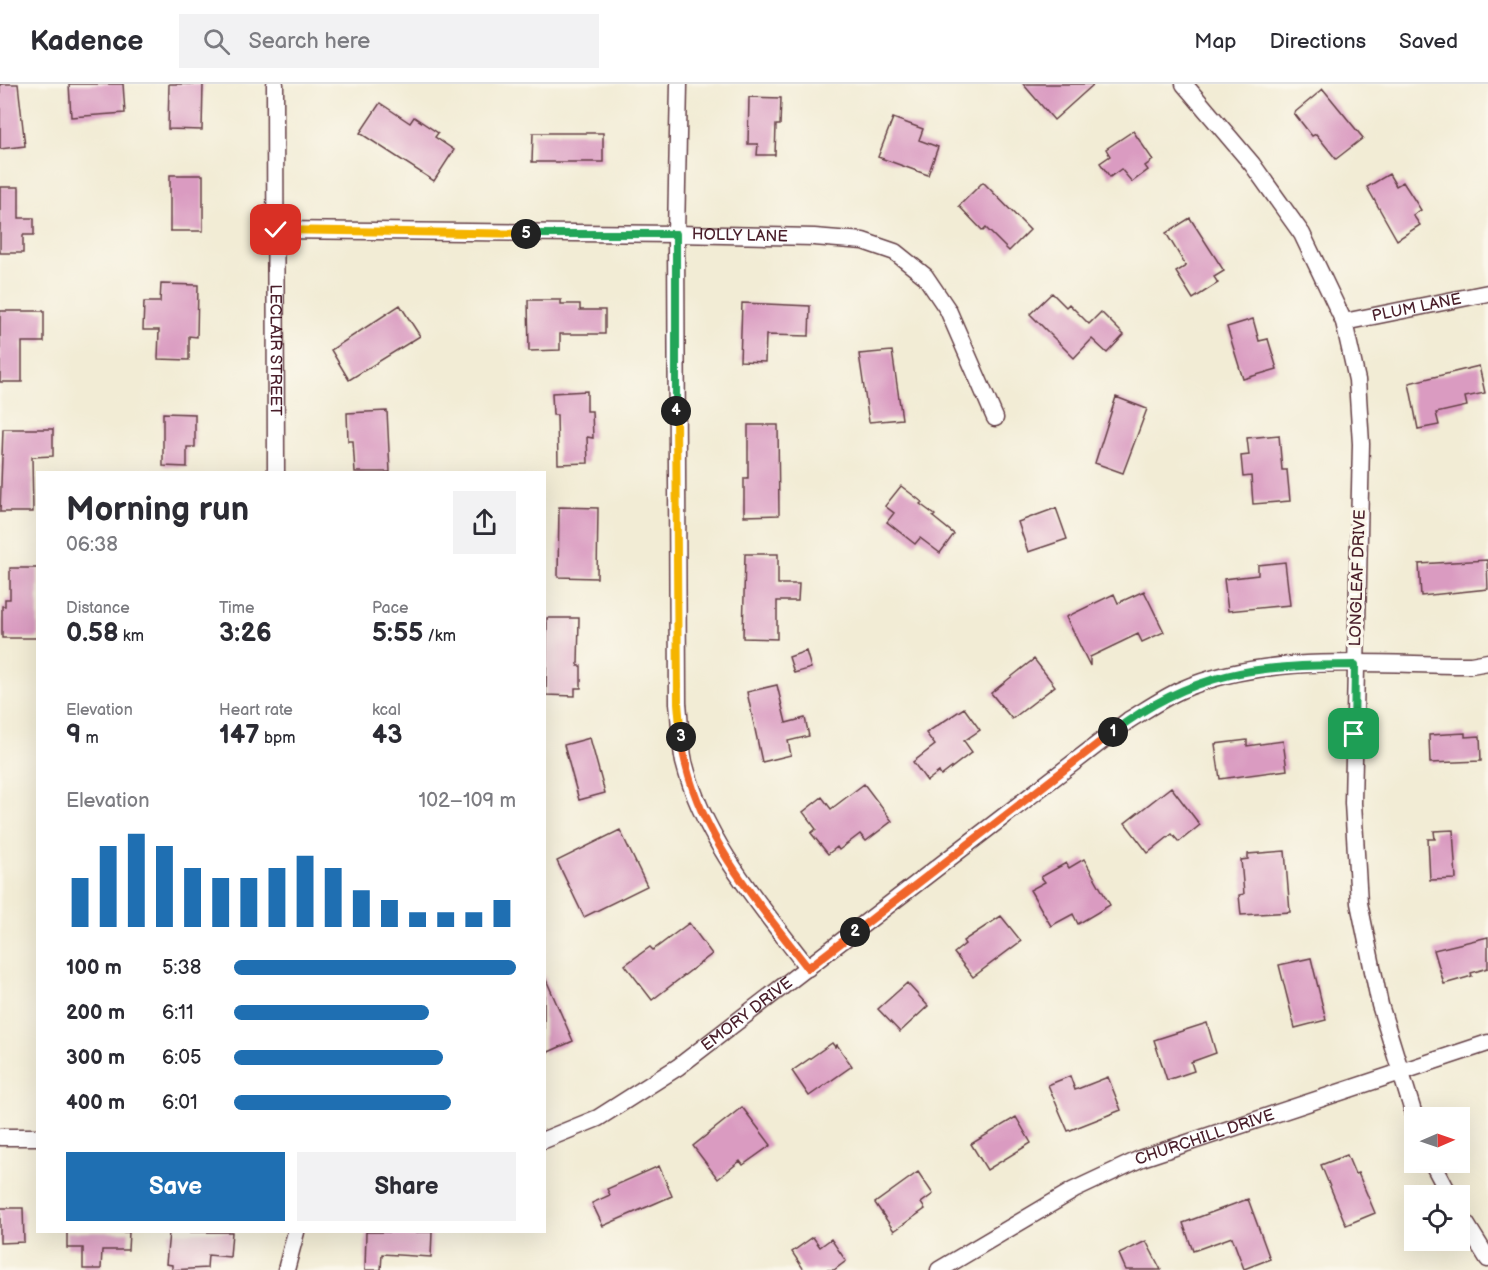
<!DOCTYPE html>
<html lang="en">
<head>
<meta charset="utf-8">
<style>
	:root { --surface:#fff; --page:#f2f2f3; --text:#2b2b33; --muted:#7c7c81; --line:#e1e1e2; --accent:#1f6fb2 }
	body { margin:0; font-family:"Balsamiq Sans",sans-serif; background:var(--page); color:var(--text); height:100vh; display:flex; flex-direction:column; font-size:22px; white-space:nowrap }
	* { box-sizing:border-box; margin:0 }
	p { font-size:20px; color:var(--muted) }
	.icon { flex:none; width:33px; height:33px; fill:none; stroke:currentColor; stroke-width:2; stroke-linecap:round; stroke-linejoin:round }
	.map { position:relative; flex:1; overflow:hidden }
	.drawer { position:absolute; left:36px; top:387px; width:510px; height:762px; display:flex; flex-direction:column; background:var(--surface); border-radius:0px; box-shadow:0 6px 24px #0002 }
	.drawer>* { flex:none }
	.needle { width:39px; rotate:88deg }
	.buttons { position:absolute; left:1404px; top:1023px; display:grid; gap:12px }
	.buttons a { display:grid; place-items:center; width:66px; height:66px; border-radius:0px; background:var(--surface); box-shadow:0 6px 24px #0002; font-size:30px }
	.pin { position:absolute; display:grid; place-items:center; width:51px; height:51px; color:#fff; margin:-26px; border-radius:12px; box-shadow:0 3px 9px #0006 }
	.km { position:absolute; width:30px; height:30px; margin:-15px; border-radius:50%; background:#222; color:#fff; font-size:16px; line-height:30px; text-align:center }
	.round { display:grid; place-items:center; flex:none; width:63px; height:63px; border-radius:0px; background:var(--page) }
	.head { display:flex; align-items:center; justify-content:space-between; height:102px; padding:0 30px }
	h1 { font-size:33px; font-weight:800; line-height:45px }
	.stats { display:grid; grid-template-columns:repeat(3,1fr); gap:9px; height:102px; padding:6px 30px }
	.stats div { display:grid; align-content:center }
	.stats b { font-size:26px; font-weight:800 }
	.stats small { font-size:16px; font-weight:400 }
	.stats p { font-size:16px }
	.chart { height:168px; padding:12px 30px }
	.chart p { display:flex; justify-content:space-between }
	.chart svg { width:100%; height:108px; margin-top:6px; stroke:var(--accent); stroke-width:6 }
	.primary-button { display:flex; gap:12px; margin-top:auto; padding:12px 30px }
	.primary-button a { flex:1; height:69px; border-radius:0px; background:var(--accent); color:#fff; font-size:24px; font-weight:800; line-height:69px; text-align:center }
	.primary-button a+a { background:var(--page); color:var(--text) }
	ul { padding:0 30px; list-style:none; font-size:20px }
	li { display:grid; grid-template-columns:96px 72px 1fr; align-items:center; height:45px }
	li i { height:15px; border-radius:8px; background:var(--accent) }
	header { display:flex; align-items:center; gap:36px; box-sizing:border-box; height:84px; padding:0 30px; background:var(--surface); border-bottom:2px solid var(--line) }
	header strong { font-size:28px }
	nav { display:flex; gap:33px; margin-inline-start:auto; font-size:21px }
	.search { width:420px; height:54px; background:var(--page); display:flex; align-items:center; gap:15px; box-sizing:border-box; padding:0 21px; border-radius:0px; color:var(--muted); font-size:22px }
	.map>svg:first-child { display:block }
</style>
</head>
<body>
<header>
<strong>Kadence</strong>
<div class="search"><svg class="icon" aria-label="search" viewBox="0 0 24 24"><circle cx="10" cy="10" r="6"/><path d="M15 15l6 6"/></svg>Search here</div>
<nav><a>Map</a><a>Directions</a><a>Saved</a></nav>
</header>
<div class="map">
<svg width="1488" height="1186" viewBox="0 0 1488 1186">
	<rect width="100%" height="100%" fill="#fbf7ec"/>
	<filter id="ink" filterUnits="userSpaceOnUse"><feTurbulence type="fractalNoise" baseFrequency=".0167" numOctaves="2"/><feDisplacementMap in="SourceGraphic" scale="12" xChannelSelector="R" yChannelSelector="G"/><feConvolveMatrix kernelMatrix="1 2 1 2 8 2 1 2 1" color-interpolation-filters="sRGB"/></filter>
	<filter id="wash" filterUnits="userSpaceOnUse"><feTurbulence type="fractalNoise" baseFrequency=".008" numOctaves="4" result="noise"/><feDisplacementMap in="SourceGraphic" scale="24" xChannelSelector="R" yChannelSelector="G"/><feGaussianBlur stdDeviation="1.35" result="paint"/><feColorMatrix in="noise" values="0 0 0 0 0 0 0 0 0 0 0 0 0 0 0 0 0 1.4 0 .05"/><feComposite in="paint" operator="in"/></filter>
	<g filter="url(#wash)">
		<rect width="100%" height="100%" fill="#f2ecd5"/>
		<g id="blocks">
			<path fill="#da9bc1" d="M 0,0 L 18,0 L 25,62 L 0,65 Z
				M 69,0 L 123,0 L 125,29 L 71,33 Z
				M 169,0 L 203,0 L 202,46 L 168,45 Z
				M 1023,0 L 1094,0 L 1054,36 Z
				M 1323,5 L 1363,54 L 1336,75 L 1316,50 L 1312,52 L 1294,29 Z
				M 749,13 L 781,14 L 780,41 L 776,41 L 775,71 L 757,71 L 758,60 L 748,60 Z
				M 380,19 L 410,39 L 414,33 L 438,49 L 435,53 L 454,66 L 434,97 L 360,49 Z
				M 893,34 L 923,45 L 919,56 L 938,63 L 928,91 L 878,73 Z
				M 1133,47 L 1153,76 L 1145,82 L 1148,86 L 1132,98 L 1121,85 L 1110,93 L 1100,79 L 1110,72 L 1106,65 Z
				M 533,49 L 603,49 L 603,78 L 532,78 Z
				M 1389,90 L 1396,102 L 1403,98 L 1421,126 L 1413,131 L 1420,141 L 1397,156 L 1367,103 Z
				M 170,91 L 203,91 L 203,147 L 170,147 Z
				M 983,98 L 1030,146 L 1009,167 L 986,144 L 983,147 L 959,122 Z
				M 0,103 L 19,103 L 19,134 L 34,134 L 34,151 L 23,151 L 23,169 L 0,169 Z
				M 1190,134 L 1224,187 L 1214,193 L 1218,199 L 1193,215 L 1176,188 L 1186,182 L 1166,149 Z
				M 161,200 L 198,201 L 197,253 L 189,252 L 189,276 L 158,275 L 159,246 L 143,246 L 144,218 L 160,218 Z
				M 1052,209 L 1066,223 L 1069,220 L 1089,240 L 1101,228 L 1124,251 L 1107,269 L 1092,255 L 1074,274 L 1030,230 Z
				M 528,216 L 561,216 L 561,220 L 580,220 L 580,226 L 605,226 L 605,250 L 560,250 L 560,266 L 529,267 Z
				M 742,219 L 810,222 L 809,252 L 766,251 L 765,278 L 740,277 Z
				M 400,221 L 420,252 L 349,296 L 331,266 Z
				M 0,227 L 44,227 L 44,258 L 22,258 L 22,298 L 0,298 Z
				M 1253,235 L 1259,257 L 1268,255 L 1277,285 L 1243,295 L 1227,243 Z
				M 892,267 L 902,335 L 869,338 L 859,270 Z
				M 1479,282 L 1485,309 L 1465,313 L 1467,322 L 1436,329 L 1439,341 L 1418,345 L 1409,299 Z
				M 587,307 L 587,327 L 592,327 L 593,354 L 587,353 L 588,379 L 558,380 L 557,331 L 553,331 L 552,309 Z
				M 1116,313 L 1147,325 L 1123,389 L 1095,379 Z
				M 387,327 L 390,388 L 355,388 L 353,357 L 348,357 L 347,329 Z
				M 163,329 L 195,330 L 195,363 L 187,363 L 187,383 L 163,382 Z
				M 748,341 L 778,341 L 779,431 L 744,432 L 744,394 L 748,394 Z
				M 3,345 L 53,345 L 53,372 L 32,373 L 33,428 L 0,428 Z
				M 1279,351 L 1282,386 L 1287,386 L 1290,417 L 1253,420 L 1251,392 L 1243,393 L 1241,372 L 1249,371 L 1247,354 Z
				M 901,402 L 922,418 L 920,420 L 935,431 L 933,433 L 954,450 L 940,469 L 920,454 L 915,460 L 887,438 L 894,429 L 885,422 Z
				M 559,423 L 598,424 L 597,494 L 558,493 Z
				M 1056,424 L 1067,455 L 1028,468 L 1018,438 Z
				M 745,470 L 778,470 L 778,500 L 799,500 L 798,517 L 777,517 L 777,555 L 743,554 Z
				M 1487,476 L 1488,505 L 1421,512 L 1419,480 Z
				M 1285,478 L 1290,521 L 1228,527 L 1224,495 L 1258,491 L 1258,481 Z
				M 10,484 L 38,484 L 38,554 L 2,554 L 2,522 L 5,522 L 5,515 L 10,515 Z
				M 1144,507 L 1164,548 L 1142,558 L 1138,550 L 1090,573 L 1090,582 L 1066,533 L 1114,510 L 1118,519 Z
				M 547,534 L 579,534 L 578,582 L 581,582 L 581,604 L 575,604 L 575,612 L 546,611 Z
				M 806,567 L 811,584 L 794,589 L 789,573 Z
				M 1034,575 L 1055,602 L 1012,635 L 991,609 Z
				M 777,601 L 786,639 L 805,634 L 809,652 L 788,657 L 791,671 L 762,678 L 747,608 Z
				M 964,624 L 980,646 L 964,657 L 972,668 L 941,692 L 939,688 L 927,697 L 913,678 L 935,661 L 926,649 Z
				M 1465,649 L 1465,653 L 1480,652 L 1481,677 L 1430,679 L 1429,651 Z
				M 590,654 L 605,709 L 579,716 L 564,661 Z
				M 1247,656 L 1247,662 L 1283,657 L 1287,686 L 1220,695 L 1215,660 Z
				M 864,700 L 892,737 L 866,757 L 860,750 L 839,766 L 837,763 L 828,770 L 811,749 L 816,745 L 803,728 L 822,713 L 831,725 Z
				M 1171,703 L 1200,741 L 1179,758 L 1172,750 L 1148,769 L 1125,739 Z
				M 620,746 L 647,802 L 584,833 L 557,777 Z
				M 1453,746 L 1456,795 L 1430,796 L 1428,755 L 1435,755 L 1434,747 Z
				M 1285,767 L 1290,828 L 1241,831 L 1239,811 L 1244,810 L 1241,776 L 1248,775 L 1248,770 Z
				M 1084,775 L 1110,821 L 1078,840 L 1073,830 L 1051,842 L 1030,806 L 1045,798 L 1041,793 L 1066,779 L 1069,784 Z
				M 1001,832 L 1021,857 L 973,893 L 954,869 L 965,860 L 963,857 Z
				M 689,839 L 712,870 L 652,916 L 625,881 L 650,863 L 653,866 Z
				M 1488,853 L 1488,884 L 1471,889 L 1472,892 L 1444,900 L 1434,866 Z
				M 1311,874 L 1326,936 L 1295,944 L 1279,881 Z
				M 544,891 L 573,957 L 544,970 Z
				M 907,899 L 928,922 L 900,948 L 878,925 Z
				M 1207,939 L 1216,969 L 1191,978 L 1194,987 L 1167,996 L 1154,956 Z
				M 832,959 L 835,963 L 837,961 L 852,982 L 809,1012 L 792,987 Z
				M 1070,992 L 1075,1006 L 1108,993 L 1121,1026 L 1068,1047 L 1048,1001 Z
				M 742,1023 L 771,1061 L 743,1081 L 740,1077 L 718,1095 L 693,1062 Z
				M 1016,1033 L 1031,1059 L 987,1086 L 971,1060 Z
				M 1347,1071 L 1355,1090 L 1358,1089 L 1375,1129 L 1346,1141 L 1321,1081 Z
				M 659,1082 L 672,1112 L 603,1142 L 592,1119 L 610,1111 L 607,1105 Z
				M 918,1088 L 933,1110 L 921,1119 L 925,1125 L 894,1147 L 875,1119 Z
				M 1248,1115 L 1270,1175 L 1244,1185 L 1232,1153 L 1193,1167 L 1183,1139 Z
				M 0,1124 L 23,1124 L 24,1158 L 0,1159 Z
				M 67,1148 L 129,1148 L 128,1166 L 102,1166 L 101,1185 L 83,1185 L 83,1164 L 67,1164 Z
				M 169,1148 L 232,1148 L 230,1173 L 208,1171 L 207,1184 L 172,1186 L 172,1181 L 166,1180 Z
				M 366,1148 L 432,1148 L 431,1173 L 382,1170 L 381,1186 L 365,1186 Z
				M 813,1153 L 820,1163 L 831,1155 L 846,1177 L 834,1186 L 804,1186 L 792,1168 Z
				M 1146,1157 L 1161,1186 L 1126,1186 L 1119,1170 Z"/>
		</g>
	</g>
	<g filter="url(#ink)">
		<use href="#blocks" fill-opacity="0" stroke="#633e44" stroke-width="1.5"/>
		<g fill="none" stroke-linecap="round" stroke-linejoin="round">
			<g stroke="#633e44" stroke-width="19">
				<g id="street">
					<path id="s1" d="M 275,0 L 276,388"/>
					<path d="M 679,0 L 676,150 L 678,619 C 680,638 680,659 684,678 C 704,757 760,821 808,884"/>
					<path d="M 1184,0 L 1252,80 L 1302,150 L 1344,238 L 1357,296 L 1361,360 L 1353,719 L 1359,819 L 1380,921 L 1415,1034"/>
					<path id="s2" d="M 276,146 L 676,150 L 814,153 L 863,157 L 895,168 L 925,192 L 948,226 L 995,334"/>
					<path id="s3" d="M 1344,238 L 1488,209"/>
					<path d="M 0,1053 L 38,1053"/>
					<path id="s4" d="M 544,1056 L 598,1034 L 678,983 L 1129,636 C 1146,626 1163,614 1181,606 C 1267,568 1379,581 1471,581 L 1488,578"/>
					<path d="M 1432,1078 L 1450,1112"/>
					<path d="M 1460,1130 L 1488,1175"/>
					<path d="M 286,1186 L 296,1148"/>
					<path id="s5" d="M 939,1186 L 1074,1106 L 1142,1074 L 1488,959"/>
				</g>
			</g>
			<use href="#street" stroke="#fff" stroke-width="16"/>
		</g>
	</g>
	<g fill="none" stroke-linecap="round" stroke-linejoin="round" filter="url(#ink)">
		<g stroke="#fff" stroke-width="12">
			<path id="split-1" d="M 1113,648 C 1192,587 1259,581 1355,581 L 1354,650"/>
		</g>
		<g stroke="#fff" stroke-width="12">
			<path id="split-2" d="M 855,848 L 1113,648"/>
		</g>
		<g stroke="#fff" stroke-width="12">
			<path id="split-3" d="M 681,653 C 691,743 755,815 808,884 L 855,848"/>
		</g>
		<g stroke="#fff" stroke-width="12">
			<path id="split-4" d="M 676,327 L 678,619 L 681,653"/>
		</g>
		<g stroke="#fff" stroke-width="12">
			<path id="split-5" d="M 526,150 L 676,150 L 676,327"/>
		</g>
		<g stroke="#fff" stroke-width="12">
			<path id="split-6" d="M 276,146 L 526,150"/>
		</g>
		<use href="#split-1" stroke="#22a559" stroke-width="8"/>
		<use href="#split-2" stroke="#f0652b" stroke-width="8"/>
		<use href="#split-3" stroke="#f0652b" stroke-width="8"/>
		<use href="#split-4" stroke="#f5b400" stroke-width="8"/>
		<use href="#split-5" stroke="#22a559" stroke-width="8"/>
		<use href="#split-6" stroke="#f5b400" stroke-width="8"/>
	</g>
	<g text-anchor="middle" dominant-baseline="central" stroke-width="6" stroke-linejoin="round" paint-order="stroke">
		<g font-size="16" fill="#4a1f2b" stroke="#fbf7ec">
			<text stroke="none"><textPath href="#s2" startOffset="464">HOLLY LANE</textPath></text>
			<text stroke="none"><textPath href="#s3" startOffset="74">PLUM LANE</textPath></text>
			<text stroke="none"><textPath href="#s1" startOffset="266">LECLAIR STREET</textPath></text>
			<text transform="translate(1358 494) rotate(-88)">LONGLEAF DRIVE</text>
			<text stroke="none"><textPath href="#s4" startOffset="240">EMORY DRIVE</textPath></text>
			<text stroke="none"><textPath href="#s5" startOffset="298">CHURCHILL DRIVE</textPath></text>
		</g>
	</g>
</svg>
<div class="buttons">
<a><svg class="needle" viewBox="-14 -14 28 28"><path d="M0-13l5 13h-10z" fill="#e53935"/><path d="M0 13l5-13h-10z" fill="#7c7c81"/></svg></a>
<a><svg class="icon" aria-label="locate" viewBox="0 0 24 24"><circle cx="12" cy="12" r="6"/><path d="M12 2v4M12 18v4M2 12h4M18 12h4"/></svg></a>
</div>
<div class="pin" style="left:1354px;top:650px;background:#1e9e55"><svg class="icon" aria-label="arrive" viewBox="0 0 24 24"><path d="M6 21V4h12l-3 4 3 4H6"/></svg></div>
<div class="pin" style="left:276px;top:146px;background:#d93025"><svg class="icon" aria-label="check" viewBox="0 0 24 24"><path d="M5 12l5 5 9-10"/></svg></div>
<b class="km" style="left:1113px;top:648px">1</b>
<b class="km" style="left:855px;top:848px">2</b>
<b class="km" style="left:681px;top:653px">3</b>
<b class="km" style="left:676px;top:327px">4</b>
<b class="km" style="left:526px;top:150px">5</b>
<section class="drawer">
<div class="head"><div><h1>Morning run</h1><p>06:38</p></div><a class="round"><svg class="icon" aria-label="share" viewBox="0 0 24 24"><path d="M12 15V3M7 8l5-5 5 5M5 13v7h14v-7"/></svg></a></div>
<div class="stats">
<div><p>Distance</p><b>0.58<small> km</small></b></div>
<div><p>Time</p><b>3:26</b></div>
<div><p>Pace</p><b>5:55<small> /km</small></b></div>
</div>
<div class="stats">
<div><p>Elevation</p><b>9<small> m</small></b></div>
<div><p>Heart rate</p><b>147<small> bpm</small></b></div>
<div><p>kcal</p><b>43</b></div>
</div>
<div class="chart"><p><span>Elevation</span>102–109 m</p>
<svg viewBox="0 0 160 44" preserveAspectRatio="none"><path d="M5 44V24M15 44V11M25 44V6M35 44V11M45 44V20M55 44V24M65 44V24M75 44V20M85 44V15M95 44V20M105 44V29M115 44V33M125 44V38M135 44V38M145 44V38M155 44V33"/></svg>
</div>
<ul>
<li><b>100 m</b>5:38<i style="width:100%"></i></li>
<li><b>200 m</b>6:11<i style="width:69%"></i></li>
<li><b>300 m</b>6:05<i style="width:74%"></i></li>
<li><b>400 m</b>6:01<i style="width:77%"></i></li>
</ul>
<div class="primary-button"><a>Save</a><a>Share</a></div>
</section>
</div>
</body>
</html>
